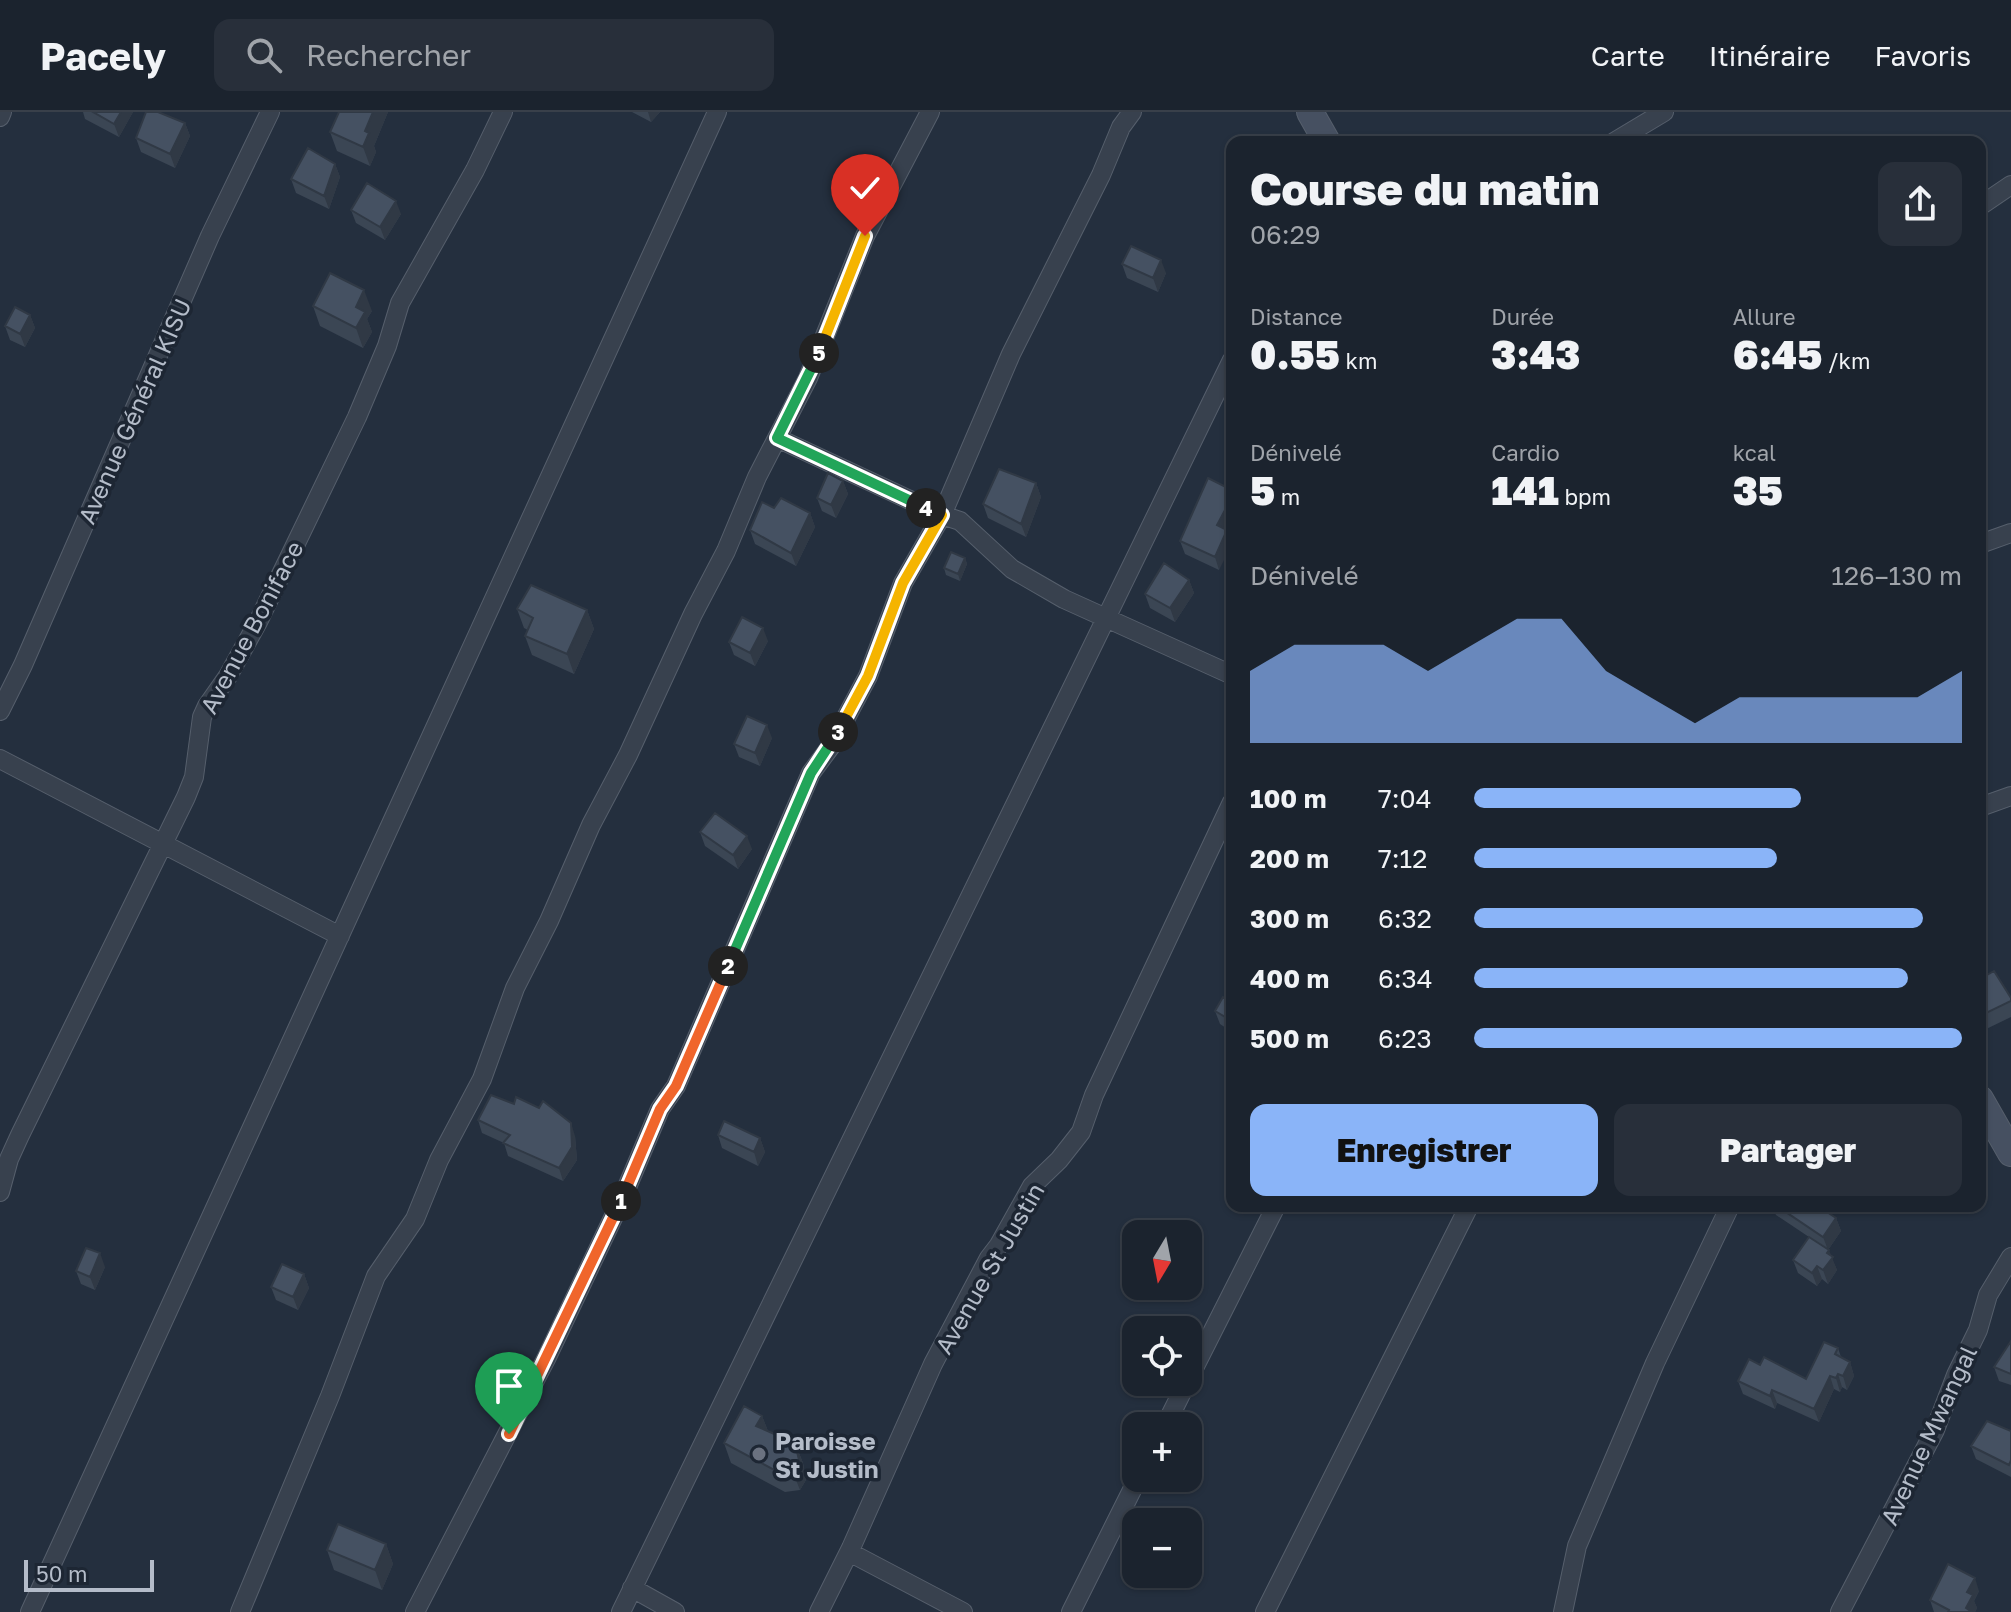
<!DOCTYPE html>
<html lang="fr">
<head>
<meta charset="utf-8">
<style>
	:root { --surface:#1b232e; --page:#282f3a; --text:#f1f3f6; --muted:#a0a4aa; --line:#39404a; --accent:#8ab4f8 }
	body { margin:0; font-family:"Golos Text",sans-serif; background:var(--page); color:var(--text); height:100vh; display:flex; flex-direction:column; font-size:30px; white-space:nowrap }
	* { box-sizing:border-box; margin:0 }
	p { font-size:26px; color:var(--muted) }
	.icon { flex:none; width:44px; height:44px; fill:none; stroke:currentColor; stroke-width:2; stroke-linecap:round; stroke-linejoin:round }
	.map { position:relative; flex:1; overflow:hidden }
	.drawer { position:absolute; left:1226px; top:24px; width:760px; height:1076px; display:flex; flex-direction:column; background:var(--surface); border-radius:16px; box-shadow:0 2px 6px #0004,0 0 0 2px var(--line) }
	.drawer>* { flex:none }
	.needle { width:52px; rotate:190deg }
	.controls { position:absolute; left:1122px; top:1108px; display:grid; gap:16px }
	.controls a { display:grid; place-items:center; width:80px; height:80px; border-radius:16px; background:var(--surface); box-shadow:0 2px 6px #0004,0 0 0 2px var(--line); font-size:40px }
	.scale { position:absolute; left:24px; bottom:20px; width:130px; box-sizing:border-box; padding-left:8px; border:4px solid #b4bcc9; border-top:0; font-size:22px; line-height:28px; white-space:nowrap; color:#b4bcc9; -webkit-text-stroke:6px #1d2633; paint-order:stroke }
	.pin { position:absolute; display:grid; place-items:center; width:68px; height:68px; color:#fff; margin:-82px -34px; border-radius:50% 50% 50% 0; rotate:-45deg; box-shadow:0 0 8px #0007 }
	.pin .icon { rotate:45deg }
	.km { position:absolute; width:40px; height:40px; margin:-20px; border-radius:50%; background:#222; color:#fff; font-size:22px; line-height:40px; text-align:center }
	.round { display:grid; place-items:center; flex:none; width:84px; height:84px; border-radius:16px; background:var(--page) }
	.head { display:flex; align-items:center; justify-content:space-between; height:136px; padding:0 24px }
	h1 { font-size:44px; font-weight:800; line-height:60px }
	.figures { display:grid; grid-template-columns:repeat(3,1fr); gap:12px; height:136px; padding:8px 24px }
	.figures div { display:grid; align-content:center }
	.figures b { font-size:40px; font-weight:800 }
	.figures small { font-size:22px; font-weight:400 }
	.figures p { font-size:22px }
	.chart { height:224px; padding:16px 24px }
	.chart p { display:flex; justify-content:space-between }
	.chart svg { width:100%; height:144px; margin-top:8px; fill:var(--accent); opacity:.7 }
	.action { display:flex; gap:16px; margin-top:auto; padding:16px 24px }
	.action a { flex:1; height:92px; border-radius:16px; background:var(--accent); color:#111; font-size:32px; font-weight:800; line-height:92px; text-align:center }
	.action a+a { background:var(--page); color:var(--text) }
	ul { padding:0 24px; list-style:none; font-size:26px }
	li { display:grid; grid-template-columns:128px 96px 1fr; align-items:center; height:60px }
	li i { height:20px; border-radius:10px; background:var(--accent) }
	header { display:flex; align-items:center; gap:48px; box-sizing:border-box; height:112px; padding:0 40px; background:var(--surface); border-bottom:2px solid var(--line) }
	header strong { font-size:38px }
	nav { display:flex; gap:44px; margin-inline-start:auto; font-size:28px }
	.search { width:560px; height:72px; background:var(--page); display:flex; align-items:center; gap:20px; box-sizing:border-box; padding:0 28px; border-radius:16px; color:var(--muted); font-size:30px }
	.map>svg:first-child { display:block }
</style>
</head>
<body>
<header>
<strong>Pacely</strong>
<div class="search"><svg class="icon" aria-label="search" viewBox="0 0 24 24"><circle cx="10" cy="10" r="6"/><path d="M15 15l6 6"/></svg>Rechercher</div>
<nav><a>Carte</a><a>Itinéraire</a><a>Favoris</a></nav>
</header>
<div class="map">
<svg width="2011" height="1500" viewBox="0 0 2011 1500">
	<rect width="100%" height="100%" fill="#242f3e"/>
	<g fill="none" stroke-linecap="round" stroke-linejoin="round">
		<g stroke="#565f6c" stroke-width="20">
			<path id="street" d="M 0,5 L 2,0
				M 1614,30 L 1664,0
				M 1980,94 L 2011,73
				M 777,326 L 942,403 L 960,409 L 1012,457 L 1064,487 L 1232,563
				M 1980,432 L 2011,421
				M 0,599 L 23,553 L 210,124 L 270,0
				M 0,647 L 340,824
				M 1980,695 L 2011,684
				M 0,1080 L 9,1047 L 20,1023 L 186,685 L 194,665 L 202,605 L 207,594 L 228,564 L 258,510 L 357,305 L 387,234 L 400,191 L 475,58 L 503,0
				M 1188,1268 L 1276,1094
				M 1165,1314 L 1187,1270
				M 849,1440 L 963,1500
				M 632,1476 L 675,1500
				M 30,1500 L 717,0
				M 240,1500 L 330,1284 L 376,1164 L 415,1107 L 439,1048 L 482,967 L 515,876 L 549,809 L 591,713 L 628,643 L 693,502 L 726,439 L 757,365 L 808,266 L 865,124 L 930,0
				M 415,1500 L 547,1245 L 622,1087 L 660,997 L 676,974 L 811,661 L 831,634 L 868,564 L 903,471 L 942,403 L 1011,242 L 1101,63 L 1121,15 L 1132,0
				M 621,1500 L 1232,248
				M 819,1500 L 851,1436 L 933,1252 L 989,1146 L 999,1133 L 1032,1074 L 1059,1048 L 1081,1020 L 1094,983 L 1232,690
				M 1071,1500 L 1138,1366
				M 1265,1500 L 1469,1094
				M 1563,1500 L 1577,1434 L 1655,1251 L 1730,1094
				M 1840,1500 L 1935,1318 L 1956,1263 L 1978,1218 L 1988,1183 L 2011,1145"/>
		</g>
		<g stroke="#565f6c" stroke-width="28">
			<path id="secondary" d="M 1310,0 L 1327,30
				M 1980,987 L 2011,1041"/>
		</g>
		<use href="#street" stroke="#38414e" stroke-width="18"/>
		<use href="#secondary" stroke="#465061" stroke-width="26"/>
	</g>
	<path fill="#3b4654" d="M 83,0 L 133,0 L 119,25 L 85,7 Z
		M 339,0 L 388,0 L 374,34 L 376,40 L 370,54 L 337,39 L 330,20 Z
		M 632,0 L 660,0 L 651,10 Z
		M 185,11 L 190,24 L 175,56 L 141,40 L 136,26 Z
		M 335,52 L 340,65 L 329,97 L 296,81 L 291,67 Z
		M 351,98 L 401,102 L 385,128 L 356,111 Z
		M 1122,152 L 1166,161 L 1158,180 L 1127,166 Z
		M 313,194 L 372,199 L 367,207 L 372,220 L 363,236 L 320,214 Z
		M 30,203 L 35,216 L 25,235 L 10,228 L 5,214 Z
		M 843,369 L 848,382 L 836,406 L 822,399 L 817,386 Z
		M 1036,371 L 1041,385 L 1026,425 L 988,406 L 983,392 Z
		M 774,396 L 810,401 L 815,415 L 796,454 L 755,432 L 750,418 Z
		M 1227,418 L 1219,458 L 1185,442 L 1180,429 Z
		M 965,446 L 967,452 L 960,469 L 946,463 L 944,456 Z
		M 1189,468 L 1194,481 L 1175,510 L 1150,496 L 1145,482 Z
		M 517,497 L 587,498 L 594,517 L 574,562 L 532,543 L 525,524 L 528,518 L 524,516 Z
		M 768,529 L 755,554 L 734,543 L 729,530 Z
		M 772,626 L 760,654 L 739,645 L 734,632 Z
		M 700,720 L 752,737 L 738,757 L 705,734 Z
		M 1980,867 L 2011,886 L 2011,905 L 1980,920 Z
		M 1232,890 L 1232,920 L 1220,912 L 1215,899 Z
		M 478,1008 L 575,1024 L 577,1048 L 563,1069 L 508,1044 L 504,1031 L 482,1021 Z
		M 718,1023 L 760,1026 L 765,1040 L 758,1054 L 722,1036 Z
		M 1772,1094 L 1818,1094 L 1836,1106 L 1841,1119 L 1828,1138 L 1837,1158 L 1828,1172 L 1822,1167 L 1817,1174 L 1798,1161 L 1793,1148 L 1809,1125 L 1776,1103 Z
		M 105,1155 L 95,1178 L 81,1172 L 76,1159 Z
		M 304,1162 L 309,1176 L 298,1198 L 276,1188 L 271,1175 Z
		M 2011,1229 L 2011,1273 L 1999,1269 L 1994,1255 Z
		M 1838,1236 L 1841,1245 L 1850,1250 L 1854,1264 L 1847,1278 L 1842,1275 L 1840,1280 L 1834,1277 L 1819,1310 L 1777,1291 L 1775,1297 L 1743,1282 L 1738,1269 L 1760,1253 L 1806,1267 Z
		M 762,1304 L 768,1319 L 795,1331 L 803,1351 L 806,1368 L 800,1378 L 785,1380 L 731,1351 L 724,1331 Z
		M 2011,1319 L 2011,1365 L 1976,1347 L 1971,1334 Z
		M 386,1432 L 393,1452 L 382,1478 L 334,1458 L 327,1438 Z
		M 1979,1479 L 1974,1489 L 1977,1496 L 1975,1500 L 1934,1500 L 1930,1488 Z"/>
	<path fill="#303945" d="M 121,0 L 133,0 L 119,25 L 114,12 Z
		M 373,0 L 388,0 L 374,34 L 376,40 L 370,54 L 363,35 L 365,19 Z
		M 648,0 L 660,0 L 651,10 Z
		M 185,11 L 190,24 L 175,56 L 170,42 Z
		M 335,52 L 340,65 L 329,97 L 324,84 Z
		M 396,89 L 401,102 L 385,128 L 380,115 Z
		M 1161,148 L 1166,161 L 1158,180 L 1153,166 Z
		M 364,178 L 372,199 L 367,207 L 372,220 L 363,236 L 356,216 L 356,195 Z
		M 30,203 L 35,216 L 25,235 L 20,222 Z
		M 843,369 L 848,382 L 836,406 L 831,393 Z
		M 1036,371 L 1041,385 L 1026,425 L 1021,412 Z
		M 1232,385 L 1232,408 L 1222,427 L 1217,413 Z
		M 810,401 L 815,415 L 796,454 L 791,441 Z
		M 1227,418 L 1232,432 L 1219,458 L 1215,445 Z
		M 965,446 L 967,452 L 960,469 L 958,462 Z
		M 1189,468 L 1194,481 L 1175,510 L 1170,496 Z
		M 587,498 L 594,517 L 574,562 L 567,542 Z
		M 763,516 L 768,529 L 755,554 L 750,541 Z
		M 767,613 L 772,626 L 760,654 L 755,641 Z
		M 747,724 L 752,737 L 738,757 L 733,743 Z
		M 571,1011 L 575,1024 L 577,1048 L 563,1069 L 559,1056 Z
		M 760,1026 L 765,1040 L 758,1054 L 754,1040 Z
		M 1836,1106 L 1841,1119 L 1828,1138 L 1823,1125 Z
		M 1829,1138 L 1837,1158 L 1828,1172 L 1823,1158 L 1827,1141 Z
		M 100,1141 L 105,1155 L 95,1178 L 90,1165 Z
		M 1817,1154 L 1822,1167 L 1817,1174 L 1812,1161 Z
		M 304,1162 L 309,1176 L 298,1198 L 293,1185 Z
		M 1850,1250 L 1854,1264 L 1847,1278 L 1843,1264 Z
		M 1838,1262 L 1842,1275 L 1840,1280 L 1836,1266 Z
		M 1830,1264 L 1834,1277 L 1819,1310 L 1814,1297 Z
		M 1772,1278 L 1777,1291 L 1775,1297 L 1770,1284 Z
		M 762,1304 L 770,1324 L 756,1314 Z
		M 795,1331 L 803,1351 L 806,1368 L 800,1378 L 792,1358 Z
		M 386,1432 L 393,1452 L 382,1478 L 375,1458 Z
		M 1975,1466 L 1979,1479 L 1974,1489 L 1977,1496 L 1975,1500 L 1967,1500 L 1966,1496 L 1967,1480 Z"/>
	<path fill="#455162" stroke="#303945" stroke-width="2" d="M 93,0 L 121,0 L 114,12 Z
		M 146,0 L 158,0 L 185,11 L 170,42 L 136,26 Z
		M 339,0 L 373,0 L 365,19 L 369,21 L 363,35 L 330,20 Z
		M 308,36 L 335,52 L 324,84 L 291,67 Z
		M 367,71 L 396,89 L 380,115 L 351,98 Z
		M 1131,134 L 1161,148 L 1153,166 L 1122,152 Z
		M 330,161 L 364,178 L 356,195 L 365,200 L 356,216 L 313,194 Z
		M 15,195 L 30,203 L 20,222 L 5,214 Z
		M 999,357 L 1036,371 L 1021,412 L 983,392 Z
		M 828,361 L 843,369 L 831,393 L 817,386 Z
		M 1208,366 L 1232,378 L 1232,385 L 1217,413 L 1227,418 L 1215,445 L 1180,429 Z
		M 781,386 L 810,401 L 791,441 L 750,418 L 762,390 L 774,396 Z
		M 951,440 L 965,446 L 958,462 L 944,456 Z
		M 1164,451 L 1189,468 L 1170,496 L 1145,482 Z
		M 531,473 L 587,498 L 567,542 L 525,524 L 533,506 L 517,497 Z
		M 742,505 L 763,516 L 750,541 L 729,530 Z
		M 747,604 L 767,613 L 755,641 L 734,632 Z
		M 715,701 L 747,724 L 733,743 L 700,720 Z
		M 1994,859 L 2011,886 L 2011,889 L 1980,904 L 1980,867 Z
		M 1223,885 L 1232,890 L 1232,909 L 1215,899 Z
		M 491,983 L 514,992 L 516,985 L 539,996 L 543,989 L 571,1011 L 572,1035 L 559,1056 L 503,1031 L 510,1023 L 478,1008 Z
		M 724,1009 L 760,1026 L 754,1040 L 718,1023 Z
		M 1777,1094 L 1818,1094 L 1836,1106 L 1823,1125 Z
		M 1809,1125 L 1829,1138 L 1827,1141 L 1833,1145 L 1823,1158 L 1817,1154 L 1812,1161 L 1793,1148 Z
		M 86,1136 L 100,1141 L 90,1165 L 76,1159 Z
		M 282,1152 L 304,1162 L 293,1185 L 271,1175 Z
		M 2011,1229 L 2011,1262 L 1994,1255 Z
		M 1824,1230 L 1838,1236 L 1835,1242 L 1850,1250 L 1843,1264 L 1838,1262 L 1836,1266 L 1830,1264 L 1814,1297 L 1772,1278 L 1770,1284 L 1738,1269 L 1749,1247 L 1760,1253 L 1764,1245 L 1806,1267 Z
		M 744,1294 L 762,1304 L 756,1314 L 795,1331 L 799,1348 L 792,1358 L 778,1360 L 724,1331 Z
		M 1987,1309 L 2011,1319 L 2011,1348 L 2009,1353 L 1971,1334 Z
		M 338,1412 L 386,1432 L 375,1458 L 327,1438 Z
		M 1948,1452 L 1975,1466 L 1967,1480 L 1973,1483 L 1966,1496 L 1972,1500 L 1948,1500 L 1949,1498 L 1930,1488 Z"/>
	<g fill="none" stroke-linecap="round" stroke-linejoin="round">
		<g stroke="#fff" stroke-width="16">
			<path id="split-1" d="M 509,1322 L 621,1089"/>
		</g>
		<g stroke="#fff" stroke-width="16">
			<path id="split-2" d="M 621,1089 L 660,997 L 676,974 L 728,854"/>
		</g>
		<g stroke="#fff" stroke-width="16">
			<path id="split-3" d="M 728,854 L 811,661 L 838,620"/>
		</g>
		<g stroke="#fff" stroke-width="16">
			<path id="split-4" d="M 838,620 L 868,564 L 903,471 L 942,403 L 926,396"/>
		</g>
		<g stroke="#fff" stroke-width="16">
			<path id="split-5" d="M 819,241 L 777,326 L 926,396"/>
		</g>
		<g stroke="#fff" stroke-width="16">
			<path id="split-6" d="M 819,241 L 865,124"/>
		</g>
		<use href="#split-1" stroke="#f0652b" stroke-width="10"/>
		<use href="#split-2" stroke="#f0652b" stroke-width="10"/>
		<use href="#split-3" stroke="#22a559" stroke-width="10"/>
		<use href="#split-4" stroke="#f5b400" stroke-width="10"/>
		<use href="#split-5" stroke="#22a559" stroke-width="10"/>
		<use href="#split-6" stroke="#f5b400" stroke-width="10"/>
	</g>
	<circle fill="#6b7280" stroke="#1d2633" stroke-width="3" cx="759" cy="1342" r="8"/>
	<g text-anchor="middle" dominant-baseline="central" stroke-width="7" stroke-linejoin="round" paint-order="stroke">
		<g font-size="24" fill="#b4bcc9" stroke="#1d2633">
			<text transform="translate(134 299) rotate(-66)">Avenue Général KISU</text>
			<text transform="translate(251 515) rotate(-62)">Avenue Boniface</text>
			<text transform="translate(989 1156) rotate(-60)">Avenue St Justin</text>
			<text transform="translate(1928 1323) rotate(-65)">Avenue Mwangal</text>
		</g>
		<g font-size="24" font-weight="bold" fill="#b4bcc9" stroke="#1d2633" text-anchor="start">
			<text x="775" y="1328">Paroisse<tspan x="775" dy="28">St Justin</tspan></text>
		</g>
	</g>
</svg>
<div class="controls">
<a><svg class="needle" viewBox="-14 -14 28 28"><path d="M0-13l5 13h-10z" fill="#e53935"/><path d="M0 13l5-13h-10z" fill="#a0a4aa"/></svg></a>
<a><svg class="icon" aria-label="locate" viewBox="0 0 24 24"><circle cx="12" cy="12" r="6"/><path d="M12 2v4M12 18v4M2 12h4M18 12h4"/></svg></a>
<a>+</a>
<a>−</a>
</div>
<div class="scale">50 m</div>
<div class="pin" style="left:509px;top:1322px;background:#1e9e55"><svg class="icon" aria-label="arrive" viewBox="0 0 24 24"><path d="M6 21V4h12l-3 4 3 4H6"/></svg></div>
<div class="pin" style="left:865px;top:124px;background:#d93025"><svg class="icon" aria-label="check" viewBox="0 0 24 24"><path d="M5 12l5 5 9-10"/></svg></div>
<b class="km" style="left:621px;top:1089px">1</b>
<b class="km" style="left:728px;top:854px">2</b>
<b class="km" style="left:838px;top:620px">3</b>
<b class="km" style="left:926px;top:396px">4</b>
<b class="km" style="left:819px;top:241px">5</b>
<section class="drawer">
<div class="head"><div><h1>Course du matin</h1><p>06:29</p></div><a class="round"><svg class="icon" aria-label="share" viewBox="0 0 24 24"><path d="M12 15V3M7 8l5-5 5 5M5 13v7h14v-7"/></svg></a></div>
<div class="figures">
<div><p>Distance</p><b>0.55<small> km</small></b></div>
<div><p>Durée</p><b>3:43</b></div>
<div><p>Allure</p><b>6:45<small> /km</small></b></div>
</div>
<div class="figures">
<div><p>Dénivelé</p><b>5<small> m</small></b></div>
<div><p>Cardio</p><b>141<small> bpm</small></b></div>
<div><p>kcal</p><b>35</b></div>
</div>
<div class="chart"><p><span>Dénivelé</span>126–130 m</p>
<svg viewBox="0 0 160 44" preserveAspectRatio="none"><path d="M0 44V22L10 14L20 14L30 14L40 22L50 14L60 6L70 6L80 22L90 30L100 38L110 30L120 30L130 30L140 30L150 30L160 22V44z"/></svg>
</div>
<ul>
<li><b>100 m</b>7:04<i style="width:67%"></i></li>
<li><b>200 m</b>7:12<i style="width:62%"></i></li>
<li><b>300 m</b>6:32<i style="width:92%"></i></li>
<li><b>400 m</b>6:34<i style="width:89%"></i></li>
<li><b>500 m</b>6:23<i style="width:100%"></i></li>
</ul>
<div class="action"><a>Enregistrer</a><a>Partager</a></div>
</section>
</div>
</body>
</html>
